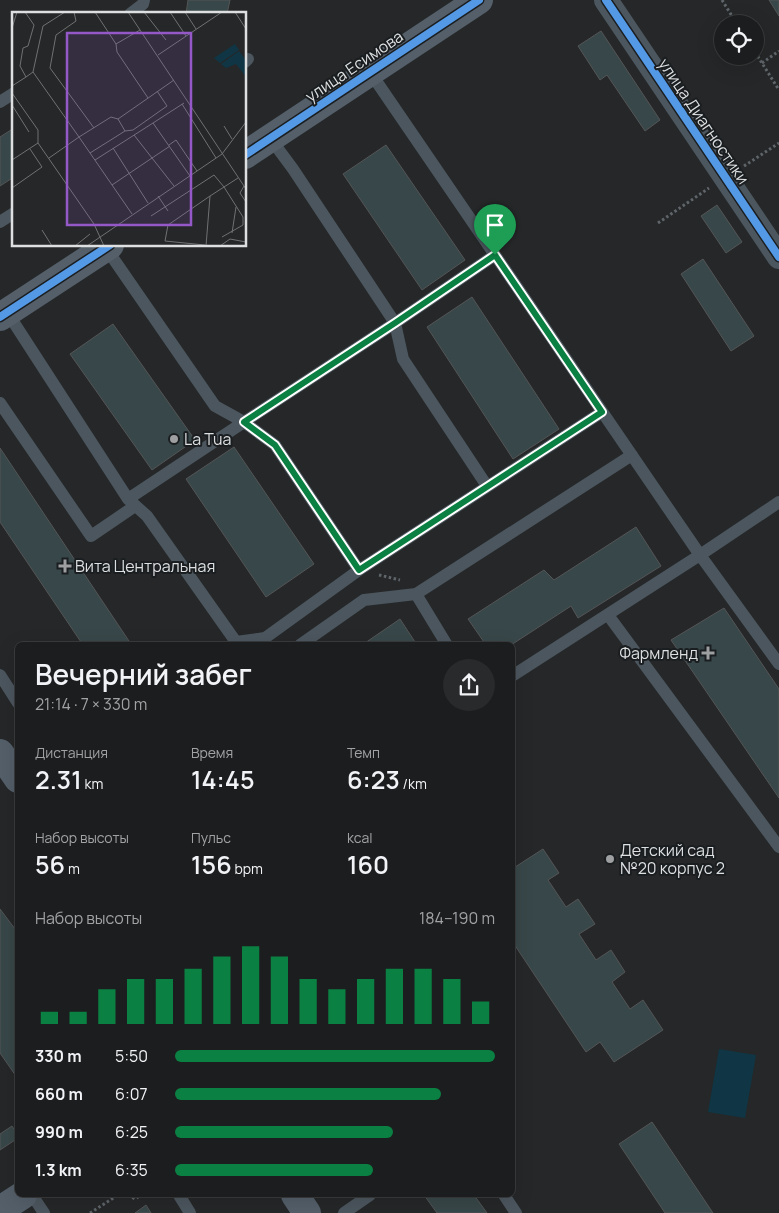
<!DOCTYPE html>
<html lang="ru">
<head>
<meta charset="utf-8">
<style>
	:root { --surface:#1c1d1e; --page:#292a2b; --text:#f1f3f6; --muted:#a0a2a4; --line:#3a3b3c; --accent:#0b8043 }
	body { margin:0; font-family:Manrope,sans-serif; background:var(--page); color:var(--text); height:100vh; display:flex; flex-direction:column; font-size:19px; white-space:nowrap }
	* { box-sizing:border-box; margin:0 }
	p { font-size:16px; color:var(--muted) }
	.icon { flex:none; width:28px; height:28px; fill:none; stroke:currentColor; stroke-width:2; stroke-linecap:round; stroke-linejoin:round }
	.map { position:relative; flex:1; overflow:hidden }
	.panel { position:absolute; left:15px; top:642px; width:500px; height:555px; display:flex; flex-direction:column; background:var(--surface); border-radius:8px; box-shadow:0 5px 20px #0002,0 0 0 1px var(--line) }
	.panel>* { flex:none }
	.fabs { position:absolute; left:714px; top:15px; display:grid; gap:10px }
	.fabs a { display:grid; place-items:center; width:50px; height:50px; border-radius:50%; background:var(--surface); box-shadow:0 5px 20px #0002,0 0 0 1px var(--line); font-size:25px }
	.pin { position:absolute; display:grid; place-items:center; width:42px; height:42px; color:#fff; margin:-51px -21px; border-radius:50% 50% 50% 0; rotate:-45deg; box-shadow:0 0 5px #0007 }
	.pin .icon { rotate:45deg }
	.round { display:grid; place-items:center; flex:none; width:52px; height:52px; border-radius:26px; background:var(--page) }
	.summary { display:flex; align-items:center; justify-content:space-between; height:85px; padding:0 20px }
	h1 { font-size:28px; font-weight:600; line-height:38px }
	.figures { display:grid; grid-template-columns:repeat(3,1fr); gap:8px; height:85px; padding:5px 20px }
	.figures div { display:grid; align-content:center }
	.figures b { font-size:25px; font-weight:600 }
	.figures small { font-size:14px; font-weight:400 }
	.figures p { font-size:14px }
	.chart { height:140px; padding:10px 20px }
	.chart p { display:flex; justify-content:space-between }
	.chart svg { width:100%; height:90px; margin-top:5px; stroke:var(--accent); stroke-width:6 }
	ul { padding:0 20px; list-style:none; font-size:16px }
	li { display:grid; grid-template-columns:80px 60px 1fr; align-items:center; height:38px }
	li i { height:12px; border-radius:6px; background:var(--accent) }
	.map>svg:first-child { display:block }
</style>
</head>
<body>
<div class="map">
<svg width="779" height="1213" viewBox="0 0 779 1213">
	<rect width="100%" height="100%" fill="#252728"/>
	<path fill="#103645" d="M 719,1049 L 756,1055 L 745,1118 L 708,1112 Z"/>
	<path fill="#384749" stroke="#545556" d="M 188,0 L 230,0 L 227,14 L 186,14 Z
		M 769,0 L 779,0 L 779,16 Z
		M 601,31 L 660,120 L 645,131 L 607,75 L 600,80 L 578,46 Z
		M 14,128 L 14,177 L 0,186 L 0,137 Z
		M 386,145 L 465,260 L 422,290 L 343,174 Z
		M 717,205 L 742,242 L 726,253 L 701,216 Z
		M 703,259 L 754,336 L 731,351 L 681,274 Z
		M 472,297 L 559,429 L 513,459 L 427,327 Z
		M 113,324 L 195,440 L 152,470 L 70,354 Z
		M 234,447 L 314,564 L 266,597 L 186,479 Z
		M 0,448 L 131,644 L 83,645 L 0,522 Z
		M 636,527 L 661,566 L 578,618 L 571,606 L 511,645 L 486,645 L 468,619 L 544,570 L 554,580 Z
		M 724,608 L 779,689 L 779,798 L 671,640 Z
		M 400,619 L 417,645 L 362,645 Z
		M 543,849 L 559,873 L 548,880 L 566,907 L 578,899 L 595,924 L 579,934 L 596,960 L 611,950 L 625,972 L 612,982 L 630,1009 L 643,1000 L 663,1030 L 614,1062 L 600,1042 L 586,1052 L 512,941 L 512,869 Z
		M 0,909 L 18,933 L 18,1079 L 0,1053 Z
		M 652,1122 L 713,1213 L 665,1213 L 619,1144 Z
		M 12,1126 L 18,1135 L 18,1138 L 0,1150 L 0,1134 Z
		M 424,1195 L 474,1195 L 487,1213 L 437,1213 Z
		M 146,1205 L 151,1213 L 135,1213 Z"/>
	<g fill="none" stroke-linecap="round" stroke-linejoin="round">
		<path stroke="#5f656a" stroke-width="3" stroke-dasharray="2.5 2.5" stroke-linecap="butt" d="M 722,0 L 737,24
			M 755,52 L 779,90
			M 762,63 L 779,51
			M 744,166 L 779,143
			M 658,223 L 709,188
			M 379,575 L 400,580
			M 128,1195 L 135,1199 L 141,1195
			M 90,1213 L 118,1195"/>
		<path stroke="#4c565e" stroke-width="12" d="M 130,14 L 143,4 L 144,0
			M 245,62 L 248,59
			M 370,72 L 700,555 L 779,502
			M 0,102 L 14,93
			M 270,138 L 293,169 L 395,323 L 403,359 L 487,486
			M 0,222 L 14,213
			M 106,248 L 215,406 L 244,422 L 395,323 L 495,255
			M 7,312 L 128,499 L 147,516 L 236,642 L 265,638 L 359,570 L 602,412
			M 0,403 L 91,536 L 135,506
			M 128,499 L 244,422 L 275,445 L 359,570
			M 608,615 L 779,847
			M 300,645 L 364,600 L 416,594
			M 447,645 L 416,594 L 632,455
			M 0,675 L 18,703
			M 512,676 L 700,555 L 779,664
			M 32,1195 L 44,1213
			M 179,1195 L 190,1213
			M 504,1195 L 516,1213
			M 344,1213 L 370,1195"/>
		<path stroke="#4c565e" stroke-width="24" d="M 606,0 L 779,257"/>
		<path stroke="#545f6a" stroke-width="28" d="M 245,155 L 479,0
			M 0,317 L 110,245
			M 0,753 L 18,779
			M 295,1195 L 307,1213
			M 0,1210 L 23,1195"/>
		<g stroke="#1b1e20" stroke-width="11">
			<path id="cycleway" d="M 606,0 L 779,257
				M 245,155 L 479,0
				M 0,317 L 110,245"/>
		</g>
		<use href="#cycleway" stroke="#5399e6" stroke-width="8"/>
	</g>
	<g fill="none" stroke-linecap="round" stroke-linejoin="round">
		<g stroke="#fff" stroke-width="10">
			<path id="route" d="M 495,255 L 602,412 L 359,570 L 275,445 L 244,422 L 395,323 Z"/>
		</g>
		<use href="#route" stroke="#0b8043" stroke-width="6"/>
	</g>
	<g fill="#9d9fa0" stroke="#1b1e20" stroke-width="2">
		<circle cx="174" cy="439" r="5"/>
		<path d="M62.5 558.5h5v5h5v5h-5v5h-5v-5h-5v-5h5z"/>
		<path d="M705.5 645.5h5v5h5v5h-5v5h-5v-5h-5v-5h5z"/>
		<circle cx="610" cy="859" r="5"/>
	</g>
	<g text-anchor="middle" dominant-baseline="central" stroke-width="4" stroke-linejoin="round" paint-order="stroke">
		<g font-size="16" fill="#dddfe0" stroke="#1b1e20">
			<text transform="translate(354 66) rotate(-34)">улица Есимова</text>
			<text transform="translate(704 121) rotate(56)">улица Диагностики</text>
		</g>
		<g font-size="16" fill="#dddfe0" stroke="#1b1e20" text-anchor="start">
			<text x="184" y="439">La Tua</text>
			<text x="75" y="566">Вита Центральная</text>
			<text x="698" y="653" text-anchor="end">Фармленд</text>
			<text x="620" y="850">Детский сад<tspan x="620" dy="18">№20 корпус 2</tspan></text>
		</g>
	</g>
	<g transform="translate(12 12)">
		<rect width="234" height="234" fill="#252728"/>
		<path d="M 223,32 L 227,38 L 208,51 L 202,46 ZM 227,39 L 234,48 L 234,65 L 224,52 L 214,56 L 209,52 Z" fill="#103645"/>
		<path fill="none" stroke="#6f7172" stroke-width="1" d="M 13,0 L 22,13 L 16,34 L 11,36 L 8,54 L 14,65 L 21,60M 53,0 L 31,14 L 21,60 L 67,125 L 99,105 L 106,107 L 162,68M 62,0 L 64,9 L 44,23 L 38,56 L 82,116M 83,0 L 104,32 L 128,18M 116,0 L 234,177M 132,0 L 154,28M 158,0 L 174,24M 173,0 L 184,17M 223,0 L 234,17M 0,16 L 5,0M 104,32 L 105,40 L 136,86M 146,43 L 210,0M 0,74 L 14,65M 0,81 L 26,118 L 26,131 L 82,212 L 92,234M 170,92 L 204,146M 0,93 L 17,120M 141,111 L 172,91M 212,114 L 220,127M 113,119 L 121,118 L 155,94 L 145,79M 122,123 L 140,146 L 158,134M 157,133 L 164,128 L 185,159M 101,136 L 136,191M 78,141 L 113,119 L 106,107M 37,146 L 67,125 L 120,202M 0,148 L 26,131M 83,148 L 141,111 L 178,164M 100,173 L 140,146 L 162,174M 232,174 L 228,181 L 234,190M 0,176 L 30,155 L 18,137M 146,184 L 156,199M 139,204 L 202,163 L 212,175 L 226,166M 30,218 L 40,234M 220,221 L 224,195M 193,233 L 153,229 L 156,213 L 198,184M 63,234 L 78,222M 75,234 L 210,142 L 234,110M 194,234 L 198,184 L 212,175 L 231,205 L 231,213 L 210,225M 208,234 L 218,227 L 234,230"/>
		<path fill="#9459c7" fill-opacity="0.15" stroke="#9459c7" stroke-width="2.5" d="M 55,21 L 179,21 L 179,213 L 55,213 Z"/>
		<rect width="234" height="234" fill="none" stroke="#dddfe0" stroke-width="2.5"/>
	</g>
</svg>
<div class="fabs">
<a><svg class="icon" aria-label="locate" viewBox="0 0 24 24"><circle cx="12" cy="12" r="6"/><path d="M12 2v4M12 18v4M2 12h4M18 12h4"/></svg></a>
</div>
<div class="pin" style="left:495px;top:255px;background:#1e9e55"><svg class="icon" aria-label="arrive" viewBox="0 0 24 24"><path d="M6 21V4h12l-3 4 3 4H6"/></svg></div>
<section class="panel">
<div class="summary"><div><h1>Вечерний забег</h1><p>21:14 · 7 × 330 m</p></div><a class="round"><svg class="icon" aria-label="share" viewBox="0 0 24 24"><path d="M12 15V3M7 8l5-5 5 5M5 13v7h14v-7"/></svg></a></div>
<div class="figures">
<div><p>Дистанция</p><b>2.31<small> km</small></b></div>
<div><p>Время</p><b>14:45</b></div>
<div><p>Темп</p><b>6:23<small> /km</small></b></div>
</div>
<div class="figures">
<div><p>Набор высоты</p><b>56<small> m</small></b></div>
<div><p>Пульс</p><b>156<small> bpm</small></b></div>
<div><p>kcal</p><b>160</b></div>
</div>
<div class="chart"><p><span>Набор высоты</span>184–190 m</p>
<svg viewBox="0 0 160 44" preserveAspectRatio="none"><path d="M5 44V38M15 44V38M25 44V27M35 44V22M45 44V22M55 44V17M65 44V11M75 44V6M85 44V11M95 44V22M105 44V27M115 44V22M125 44V17M135 44V17M145 44V22M155 44V33"/></svg>
</div>
<ul>
<li><b>330 m</b>5:50<i style="width:100%"></i></li>
<li><b>660 m</b>6:07<i style="width:83%"></i></li>
<li><b>990 m</b>6:25<i style="width:68%"></i></li>
<li><b>1.3 km</b>6:35<i style="width:62%"></i></li>
</ul>
</section>
</div>
</body>
</html>
